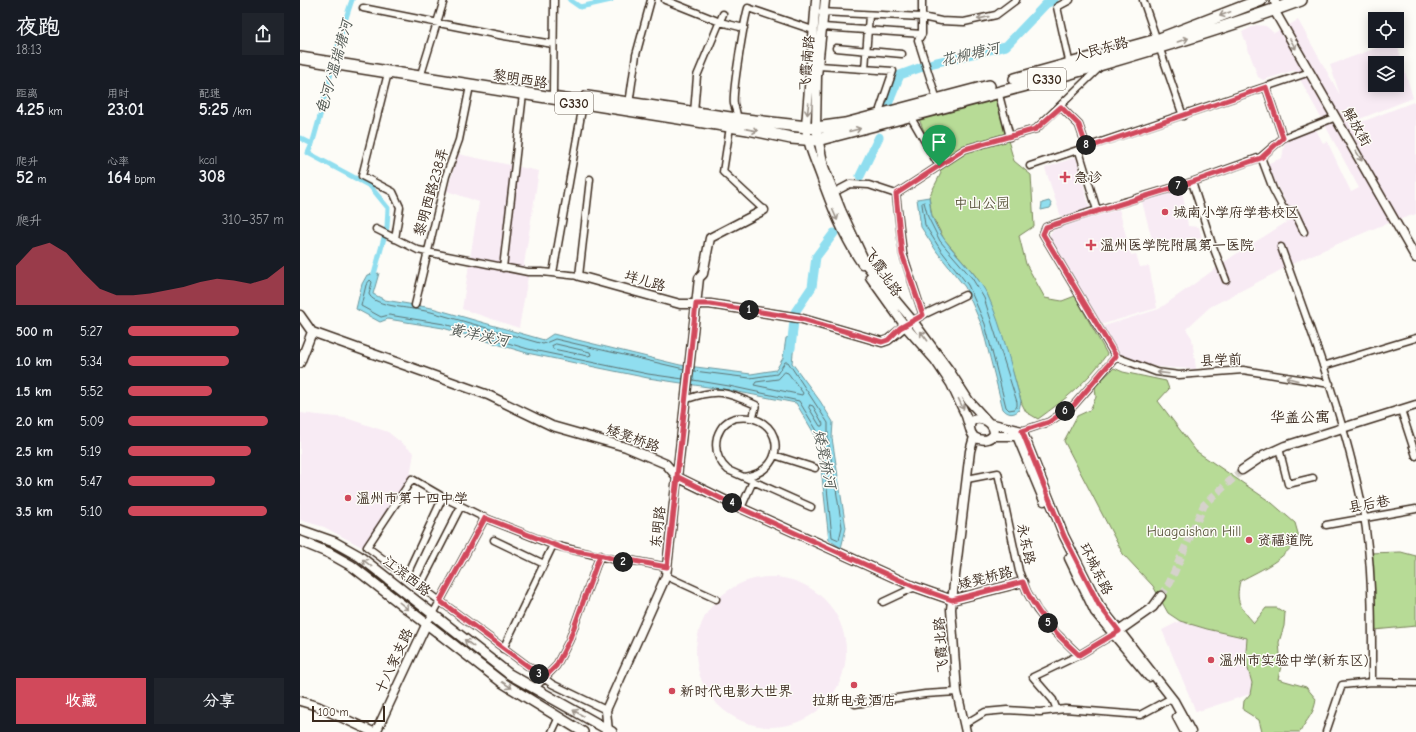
<!DOCTYPE html>
<html lang="zh">
<head>
<meta charset="utf-8">
<style>
	:root { --surface:#171b24; --page:#20242c; --text:#f1f3f6; --muted:#9ea1a6; --accent:#d1495b }
	body { margin:0; font-family:"Comic Neue","LXGW WenKai TC",sans-serif; background:var(--page); color:var(--text); height:100vh; display:flex; flex-direction:column; font-size:15px; white-space:nowrap }
	* { box-sizing:border-box; margin:0 }
	p { font-size:13px; color:var(--muted) }
	.icon { flex:none; width:22px; height:22px; fill:none; stroke:currentColor; stroke-width:2; stroke-linecap:round; stroke-linejoin:round }
	.map { position:relative; flex:1; overflow:hidden }
	.side { display:flex; flex-direction:column; background:var(--surface); width:300px }
	.side>* { flex:none }
	.buttons { position:absolute; left:1068px; top:12px; display:grid; gap:8px }
	.buttons a { display:grid; place-items:center; width:36px; height:36px; border-radius:0px; background:var(--surface); box-shadow:0 2px 10px #0003; font-size:20px }
	.scale { position:absolute; left:12px; bottom:10px; width:73px; box-sizing:border-box; padding-left:4px; border:2px solid #3b2a1e; border-top:0; font-size:11px; line-height:14px; white-space:nowrap; color:#3b2a1e; -webkit-text-stroke:3px #fdfcf7; paint-order:stroke }
	.pin { position:absolute; display:grid; place-items:center; width:34px; height:34px; color:#fff; margin:-41px -17px; border-radius:50% 50% 50% 0; rotate:-45deg; box-shadow:0 0 4px #0007 }
	.pin .icon { rotate:45deg }
	.km { position:absolute; width:20px; height:20px; margin:-10px; border-radius:50%; background:#222; color:#fff; font-size:11px; line-height:20px; text-align:center }
	.round { display:grid; place-items:center; flex:none; width:42px; height:42px; border-radius:0px; background:var(--page) }
	.overview { display:flex; align-items:center; justify-content:space-between; height:68px; padding:0 16px }
	h1 { font-size:22px; font-weight:800; line-height:30px }
	.stats { display:grid; grid-template-columns:repeat(3,1fr); gap:6px; height:68px; padding:4px 16px }
	.stats div { display:grid; align-content:center }
	.stats b { font-size:17px; font-weight:800 }
	.stats small { font-size:11px; font-weight:400 }
	.stats p { font-size:11px }
	.chart { height:112px; padding:8px 16px }
	.chart p { display:flex; justify-content:space-between }
	.chart svg { width:100%; height:72px; margin-top:4px; fill:var(--accent); opacity:.7 }
	.button { display:flex; gap:8px; margin-top:auto; padding:8px 16px }
	.button a { flex:1; height:46px; border-radius:0px; background:var(--accent); color:#fff; font-size:16px; font-weight:800; line-height:46px; text-align:center }
	.button a+a { background:var(--page); color:var(--text) }
	ul { padding:0 16px; list-style:none; font-size:13px }
	li { display:grid; grid-template-columns:64px 48px 1fr; align-items:center; height:30px }
	li i { height:10px; border-radius:5px; background:var(--accent) }
	main { display:flex; flex:1; min-height:0 }
	.map>svg:first-child { display:block }
</style>
</head>
<body>
<main>
<section class="side">
<div class="overview"><div><h1>夜跑</h1><p>18:13</p></div><a class="round"><svg class="icon" aria-label="share" viewBox="0 0 24 24"><path d="M12 15V3M7 8l5-5 5 5M5 13v7h14v-7"/></svg></a></div>
<div class="stats">
<div><p>距离</p><b>4.25<small> km</small></b></div>
<div><p>用时</p><b>23:01</b></div>
<div><p>配速</p><b>5:25<small> /km</small></b></div>
</div>
<div class="stats">
<div><p>爬升</p><b>52<small> m</small></b></div>
<div><p>心率</p><b>164<small> bpm</small></b></div>
<div><p>kcal</p><b>308</b></div>
</div>
<div class="chart"><p><span>爬升</span>310–357 m</p>
<svg viewBox="0 0 160 44" preserveAspectRatio="none"><path d="M0 44V20L10 9L20 6L30 12L40 24L50 34L60 38L70 38L80 37L90 35L100 33L110 30L120 28L130 29L140 31L150 28L160 20V44z"/></svg>
</div>
<ul>
<li><b>500 m</b>5:27<i style="width:71%"></i></li>
<li><b>1.0 km</b>5:34<i style="width:65%"></i></li>
<li><b>1.5 km</b>5:52<i style="width:54%"></i></li>
<li><b>2.0 km</b>5:09<i style="width:90%"></i></li>
<li><b>2.5 km</b>5:19<i style="width:79%"></i></li>
<li><b>3.0 km</b>5:47<i style="width:56%"></i></li>
<li><b>3.5 km</b>5:10<i style="width:89%"></i></li>
</ul>
<div class="button"><a>收藏</a><a>分享</a></div>
</section>
<div class="map">
<svg width="1116" height="732" viewBox="0 0 1116 732">
	<rect width="100%" height="100%" fill="#fdfcf7"/>
	<filter id="ink" filterUnits="userSpaceOnUse"><feTurbulence type="fractalNoise" baseFrequency=".025" numOctaves="2"/><feDisplacementMap in="SourceGraphic" scale="8" xChannelSelector="R" yChannelSelector="G"/><feConvolveMatrix kernelMatrix="1 2 1 2 8 2 1 2 1" color-interpolation-filters="sRGB"/></filter>
	<g filter="url(#ink)">
		<path fill="#f8ebf4" fill-rule="evenodd" d="M 998,20 L 1040,95 L 1030,65 L 1096,41 L 1113,98 L 1057,120 L 1059,123 L 1116,101 L 1116,214 L 1080,226 L 1000,260 L 910,307 L 886,329 L 892,338 L 896,369 L 857,367 L 819,356 L 801,327 L 859,309 L 933,256 L 1001,213 L 998,207 L 988,207 L 966,164 L 982,158 L 985,141 L 1015,128 L 1023,143 L 1027,141 L 1051,192 L 1059,188 L 995,70 L 963,80 L 958,77 L 942,32 L 956,25 L 966,26 L 974,33 ZM 1075,63 L 1097,63 L 1097,85 L 1075,85 Z
			M 158,154 L 239,171 L 224,264 L 228,277 L 219,328 L 162,309 L 179,202 L 147,191 Z
			M 776,157 L 792,217 L 819,209 L 831,255 L 836,254 L 840,267 L 849,266 L 857,308 L 800,325 L 749,237 L 750,234 L 762,220 L 745,168 Z
			M 876,188 L 883,195 L 888,226 L 899,227 L 902,238 L 854,247 L 841,198 Z
			M 0,413 L 46,418 L 88,432 L 114,453 L 110,476 L 62,547 L 24,527 L 0,520 Z
			M396 652a75 75 0 1 1 150 0a75 75 0 1 1-150 0Z
			M 880,621 L 907,629 L 947,638 L 946,652 L 948,669 L 952,683 L 950,694 L 896,712 L 862,630 Z"/>
		<path fill="#b7db96" stroke="#79825a" d="M 696,99 L 714,161 L 731,175 L 734,226 L 719,236 L 726,264 L 745,298 L 762,301 L 775,296 L 807,354 C 786,383 767,398 738,419 L 726,412 L 722,404 L 700,329 L 688,296 L 675,275 L 644,239 L 632,216 L 629,197 L 641,173 L 619,119 Z
			M 814,368 L 823,372 L 866,381 L 869,389 L 858,401 L 896,451 L 972,503 L 995,523 L 999,537 C 983,561 964,568 940,581 C 935,602 940,607 954,623 L 966,608 L 977,608 L 985,613 L 984,626 L 979,642 L 981,666 L 978,679 L 1006,687 L 1016,699 C 1014,715 1007,718 1000,732 L 962,732 L 959,720 L 943,710 L 944,701 L 950,694 L 952,683 L 948,669 L 946,652 L 947,638 L 907,629 L 880,621 L 868,613 L 853,586 L 823,554 L 764,441 L 777,416 L 790,410 L 796,397 L 795,386 Z
			M 1101,552 L 1116,556 L 1116,626 L 1074,630 L 1068,553 Z"/>
		<path fill="#90deef" stroke="#6e969b" d="M 629,197 C 630,203 630,210 632,216 C 642,247 674,266 688,296 C 703,329 711,367 721,401 L 719,410 C 714,415 708,415 703,409 L 682,326 L 665,287 L 637,252 L 621,227 L 617,199 Z
			M 749,201 L 752,205 L 750,208 L 741,210 L 742,203 Z
			M 79,273 L 73,294 L 85,300 L 132,308 L 244,340 L 253,334 L 380,365 L 451,374 L 476,370 L 483,358 L 486,338 L 495,335 L 492,363 L 520,401 L 533,422 L 532,438 L 546,528 L 541,548 L 529,540 L 518,440 L 496,403 L 428,390 L 348,378 L 227,353 L 143,328 L 88,319 L 80,322 L 56,309 L 62,284 L 67,275 Z"/>
		<g fill="none" stroke-linecap="round" stroke-linejoin="round">
			<path stroke="#5d7272" stroke-width="1" d="M 624,202 L 628,217 L 640,241 L 672,278 L 684,298 L 717,402 L 717,406 L 715,409 L 709,410 L 706,407 L 685,324 L 668,285 L 640,249 L 625,225 L 622,204 Z
				M 113,309 C 102,307 73,305 69,294 L 72,282 L 70,280 L 66,285 L 61,306 L 81,317 L 89,315 L 144,324 L 228,349 L 348,374 L 383,379
				M 115,309 L 131,312 L 243,344 L 255,339 L 384,369
				M 256,344 L 290,352 L 291,355 L 288,356 L 253,349 L 252,346 Z
				M 485,372 L 488,373 L 503,393 L 502,395 L 454,385 L 456,382 L 478,379 Z
				M 393,380 L 429,386 L 499,401 L 522,439 L 532,537 L 539,540 L 542,527 L 528,439 L 528,423 L 488,362 L 485,362 L 477,374 L 450,378 L 394,371
				M 510,405 L 513,406 L 523,424 L 522,426 L 520,426 L 509,408 Z"/>
			<path stroke="#90deef" stroke-width="5" d="M 270,0 L 280,7 L 311,0
				M 0,138 L 12,144 C 27,96 35,47 52,0
				M 12,144 L 8,153 L 70,186 L 88,208 L 87,227 L 73,278"/>
			<path stroke="#90deef" stroke-width="9" d="M 588,104 L 600,75 L 633,63 L 706,46 L 746,4 L 754,0
				M 560,176 L 579,137
				M 491,348 L 495,312 L 512,287 L 516,257 L 534,233"/>
			<path stroke="#d6d2cc" stroke-width="8" stroke-dasharray="8 4" stroke-linecap="butt" d="M 861,596 L 869,584 L 904,505 L 942,470"/>
			<g stroke="#3b2a1e" stroke-width="9">
				<path id="street" d="M 365,0 L 420,22 L 444,28
					M 622,0 L 622,34 L 618,40 L 637,100
					M 770,0 L 757,7 L 770,65
					M 843,0 L 883,116
					M 63,8 L 204,36 L 253,44
					M 521,12 L 622,17 L 641,21 L 664,22 L 696,15 L 716,0
					M 523,27 L 622,34
					M 536,48 L 602,54
					M 519,66 L 593,71 L 580,109
					M 565,69 L 569,15
					M 122,71 L 144,0
					M 88,73 L 62,176 L 93,192 L 100,207 L 95,239
					M 966,87 L 983,138
					M 698,91 L 710,137
					M 253,92 L 254,0
					M 329,104 L 336,55 L 351,0
					M 761,107 L 779,125 L 787,148
					M 394,113 L 397,76 L 423,14
					M 610,116 L 639,166
					M 437,119 C 437,110 436,112 434,104 C 432,93 444,22 448,8 L 513,30
					M 430,127 L 423,172 L 464,210
					M 779,151 L 797,210 L 746,227 L 743,234 L 816,357
					M 961,157 L 973,189 L 983,208 L 995,213 L 1004,232
					M 730,166 L 1010,72
					M 892,182 L 912,244 L 926,280
					M 533,193 L 550,184 L 569,185 L 596,194 L 665,149 L 736,129 L 800,67
					M 596,194 L 603,254 L 623,315
					M 797,210 L 892,182 L 961,157 L 983,138 L 1036,117
					M 76,229 L 118,250 L 127,252 L 228,272 L 242,272 L 279,276 L 290,179
					M 981,247 C 1012,333 1045,419 1063,510 C 1073,567 1072,625 1072,682
					M 203,268 L 223,94
					M 253,273 L 283,104
					M 115,305 L 146,176 L 159,140 L 170,86
					M 610,323 L 623,315 L 665,295
					M 816,357 L 856,372 L 879,375 L 943,370 L 1030,384
					M 1023,366 L 1116,338
					M 387,399 C 417,388 427,392 456,405 L 453,417
					M 1101,410 L 1116,456
					M 719,433 L 722,431 L 749,422 L 774,405 L 816,357
					M 979,448 L 988,484 L 1013,478
					M 474,455 L 515,468
					M 444,477 C 492,470 482,411 436,418 C 426,420 420,428 417,437 C 414,451 418,461 428,470 L 511,507
					M 667,479 L 698,473 L 719,571 L 727,592 L 737,610 L 752,629 L 779,655
					M 143,497 L 112,479 L 67,547 L 252,684 L 306,710
					M 441,508 L 453,481
					M 1026,525 L 1116,509
					M 194,540 L 244,564
					M 106,576 L 143,497 L 185,518 L 253,545 L 324,562 L 329,560 L 367,567
					M 366,576 L 416,599
					M 120,586 L 161,506
					M 583,602 L 615,587
					M 127,623 L 133,614 L 185,518
					M 203,649 L 253,545
					M 235,688 L 256,666 L 269,641 L 300,555
					M 555,704 L 625,694 L 657,692
					M 757,710 L 753,700 L 733,677 L 779,655 L 814,634
					M 665,724 L 685,712 L 707,710 L 740,712 L 765,709 L 840,715 L 868,700
					M 252,732 L 259,717
					M 1026,732 L 1042,685 L 1072,682 L 1116,683"/>
			</g>
			<g stroke="#3b2a1e" stroke-width="11">
				<path id="secondary" d="M 516,0 L 506,126 C 507,143 514,158 520,174 C 531,206 543,236 562,264
					M 525,0 L 517,76 L 516,128 L 524,167 L 541,210 L 567,266 L 613,321 L 649,370 L 669,401 L 689,423 L 722,431 L 764,536 L 799,605 L 874,701 L 891,732
					M 974,0 L 978,8
					M 974,10 L 1116,258
					M 279,276 L 380,304 L 410,304 L 499,318 L 582,342 L 588,340 L 605,326
					M 570,277 L 605,326 L 635,360 L 651,384 L 666,416 L 670,429
					M 0,315 L 12,332 L 188,395 L 252,426 L 326,447 L 366,464 L 377,477 L 441,508 L 615,587 L 652,600 L 723,582
					M 0,363 L 12,332
					M 693,436 L 717,436 L 744,501
					M 942,470 L 963,456 L 985,446 L 1116,405
					M 769,558 L 795,612 L 849,677
					M 816,633 L 853,607 L 861,596
					M 0,701 L 17,706 L 73,732
					M 877,717 L 885,732
					M 76,732 L 127,623
					M 308,732 L 306,710 L 366,576 L 399,278 L 403,274 L 410,238 L 464,210
					M 666,732 L 657,692 L 651,609 L 670,451 L 674,437 C 670,432 668,425 673,420 C 682,416 694,423 694,434 C 689,441 681,441 674,437"/>
			</g>
			<g stroke="#3b2a1e" stroke-width="12">
				<path id="primary" d="M 0,530 L 34,542 L 59,556 L 209,674 L 312,732
					M 0,541 L 29,553 L 52,566 L 203,683 L 283,732"/>
			</g>
			<g stroke="#3b2a1e" stroke-width="14">
				<path id="highway" d="M 0,58 L 448,129 L 491,138 L 517,140 C 680,97 843,58 1001,0
					M 715,79 L 857,40 L 961,0
					M 287,97 L 437,119 L 516,128 L 545,124 L 689,86"/>
			</g>
			<use href="#street" stroke="#fdfcf7" stroke-width="6"/>
			<use href="#secondary" stroke="#fdfcf7" stroke-width="8"/>
			<use href="#primary" stroke="#fdfcf7" stroke-width="9"/>
			<use href="#highway" stroke="#fdfcf7" stroke-width="11"/>
		</g>
		<defs><path id="oneway-shaft" d="M-6 0H5M1.5-3L5.5 0L1.5 3" fill="none" stroke-width="1.6" stroke-linecap="round" stroke-linejoin="round"/></defs>
		<g stroke="#9c938a">
			<use href="#oneway-shaft" transform="translate(925 14) rotate(159)"/>
			<use href="#oneway-shaft" transform="translate(683 18) rotate(167)"/>
			<use href="#oneway-shaft" transform="translate(883 40) rotate(-19)"/>
			<use href="#oneway-shaft" transform="translate(993 44) rotate(60)"/>
			<use href="#oneway-shaft" transform="translate(508 109) rotate(96)"/>
			<use href="#oneway-shaft" transform="translate(452 130) rotate(11)"/>
			<use href="#oneway-shaft" transform="translate(555 130) rotate(-15)"/>
			<use href="#oneway-shaft" transform="translate(1059 156) rotate(59)"/>
			<use href="#oneway-shaft" transform="translate(535 215) rotate(66)"/>
			<use href="#oneway-shaft" transform="translate(624 336) rotate(-127)"/>
			<use href="#oneway-shaft" transform="translate(863 373) rotate(-173)"/>
			<use href="#oneway-shaft" transform="translate(992 379) rotate(-166)"/>
			<use href="#oneway-shaft" transform="translate(661 404) rotate(64)"/>
			<use href="#oneway-shaft" transform="translate(67 563) rotate(-142)"/>
			<use href="#oneway-shaft" transform="translate(104 606) rotate(38)"/>
			<use href="#oneway-shaft" transform="translate(169 643) rotate(-143)"/>
			<use href="#oneway-shaft" transform="translate(207 685) rotate(33)"/>
			<use href="#oneway-shaft" transform="translate(278 713) rotate(-150)"/>
		</g>
	</g>
	<g fill="none" stroke-linecap="round" stroke-linejoin="round" filter="url(#ink)">
		<g stroke="#fff" stroke-width="8">
			<path id="route" d="M 639,166 L 596,194 L 602,254 L 623,315 L 600,328 L 588,340 L 582,342 L 499,318 L 410,304 L 396,304 L 367,567 L 329,560 L 324,562 L 300,555 L 265,549 L 185,518 L 140,601 L 244,678 L 256,666 L 269,641 L 300,555 L 324,562 L 329,560 L 367,567 L 378,477 L 440,508 L 615,587 L 652,600 L 723,582 C 734,612 756,634 779,655 L 819,631 L 799,605 L 764,536 L 722,431 L 749,422 L 774,405 L 816,356 L 743,234 L 746,227 L 892,182 L 961,158 L 983,138 L 966,87 L 787,148 L 779,125 L 761,107 L 736,129 L 665,149 L 639,166"/>
		</g>
		<use href="#route" stroke="#d1495b" stroke-width="5"/>
	</g>
	<g fill="#d1495b" stroke="#fdfcf7" stroke-width="1.5">
		<path d="M763 171h4v4h4v4h-4v4h-4v-4h-4v-4h4z"/>
		<circle cx="865" cy="212" r="4"/>
		<path d="M789 239h4v4h4v4h-4v4h-4v-4h-4v-4h4z"/>
		<circle cx="48" cy="498" r="4"/>
		<circle cx="949" cy="540" r="4"/>
		<circle cx="911" cy="660" r="4"/>
		<circle cx="554" cy="685" r="4"/>
		<circle cx="372" cy="691" r="4"/>
	</g>
	<g text-anchor="middle" dominant-baseline="central" stroke-width="3" stroke-linejoin="round" paint-order="stroke">
		<g fill="#fdfcf7" stroke="#75695f" stroke-width="1">
			<rect x="728" y="68" width="38" height="22" rx="3"/>
			<rect x="255" y="92" width="38" height="22" rx="3"/>
		</g>
		<g font-size="13" font-weight="bold" fill="#3b2a1e">
			<text x="747" y="79">G330</text>
			<text x="274" y="103">G330</text>
		</g>
		<g font-size="14" fill="#3b2a1e" stroke="#fdfcf7">
			<text transform="translate(801 49) rotate(-15)">人民东路</text>
			<text transform="translate(507 63) rotate(-85)">飞霞南路</text>
			<text transform="translate(220 79) rotate(9)">黎明西路</text>
			<text transform="translate(1057 127) rotate(60)">解放街</text>
			<text transform="translate(131 192) rotate(-74)">黎明西路238弄</text>
			<text transform="translate(583 272) rotate(56)">飞霞北路</text>
			<text transform="translate(345 281) rotate(16)">垟儿路</text>
			<text transform="translate(921 360) rotate(-3)">县学前</text>
			<text transform="translate(333 438) rotate(20)">矮凳桥路</text>
			<text transform="translate(1069 504) rotate(-10)">县后巷</text>
			<text transform="translate(358 527) rotate(-83)">东明路</text>
			<text transform="translate(726 544) rotate(78)">永东路</text>
			<text transform="translate(796 569) rotate(63)">环城东路</text>
			<text transform="translate(107 576) rotate(38)">江滨西路</text>
			<text transform="translate(685 578) rotate(-14)">矮凳桥路</text>
			<text transform="translate(641 645) rotate(-94)">飞霞北路</text>
			<text transform="translate(94 661) rotate(-65)">十八家支路</text>
		</g>
		<g font-size="14" fill="#3b2a1e" stroke="#fdfcf7" text-anchor="start">
			<text x="774" y="177">急诊</text>
			<text x="873" y="212">城南小学府学巷校区</text>
			<text x="800" y="245">温州医学院附属第一医院</text>
			<text x="56" y="498">温州市第十四中学</text>
			<text x="957" y="540">资福道院</text>
			<text x="919" y="660">温州市实验中学(新东区)</text>
			<text x="380" y="691">新时代电影大世界</text>
			<text x="554" y="700" text-anchor="middle">拉斯电竞酒店</text>
		</g>
		<g font-size="14" fill="#5a563c" stroke="#fdfcf7">
			<text x="682" y="203">中山公园</text>
			<text x="894" y="531">Huagaishan Hill</text>
		</g>
		<g font-size="15" font-style="italic" fill="#505752" stroke="#fdfcf7">
			<text transform="translate(670 54) rotate(-13)">花柳塘河</text>
			<text transform="translate(34 67) rotate(-74)">龟河/温瑞塘河</text>
			<text transform="translate(179 335) rotate(12)">黄洋浃河</text>
			<text transform="translate(525 459) rotate(78)">矮凳桥河</text>
		</g>
		<g font-size="15" fill="#3b2a1e" stroke="#fdfcf7">
			<text x="1000" y="417">华盖公寓</text>
		</g>
	</g>
</svg>
<div class="buttons">
<a><svg class="icon" aria-label="locate" viewBox="0 0 24 24"><circle cx="12" cy="12" r="6"/><path d="M12 2v4M12 18v4M2 12h4M18 12h4"/></svg></a>
<a><svg class="icon" aria-label="layers" viewBox="0 0 24 24"><path d="M12 4l9 5-9 5-9-5zM3 14l9 5 9-5"/></svg></a>
</div>
<div class="scale">100 m</div>
<div class="pin" style="left:639px;top:166px;background:#1e9e55"><svg class="icon" aria-label="arrive" viewBox="0 0 24 24"><path d="M6 21V4h12l-3 4 3 4H6"/></svg></div>
<b class="km" style="left:449px;top:310px">1</b>
<b class="km" style="left:323px;top:562px">2</b>
<b class="km" style="left:239px;top:674px">3</b>
<b class="km" style="left:432px;top:503px">4</b>
<b class="km" style="left:748px;top:623px">5</b>
<b class="km" style="left:765px;top:411px">6</b>
<b class="km" style="left:878px;top:186px">7</b>
<b class="km" style="left:786px;top:145px">8</b>
</div>
</main>
</body>
</html>
